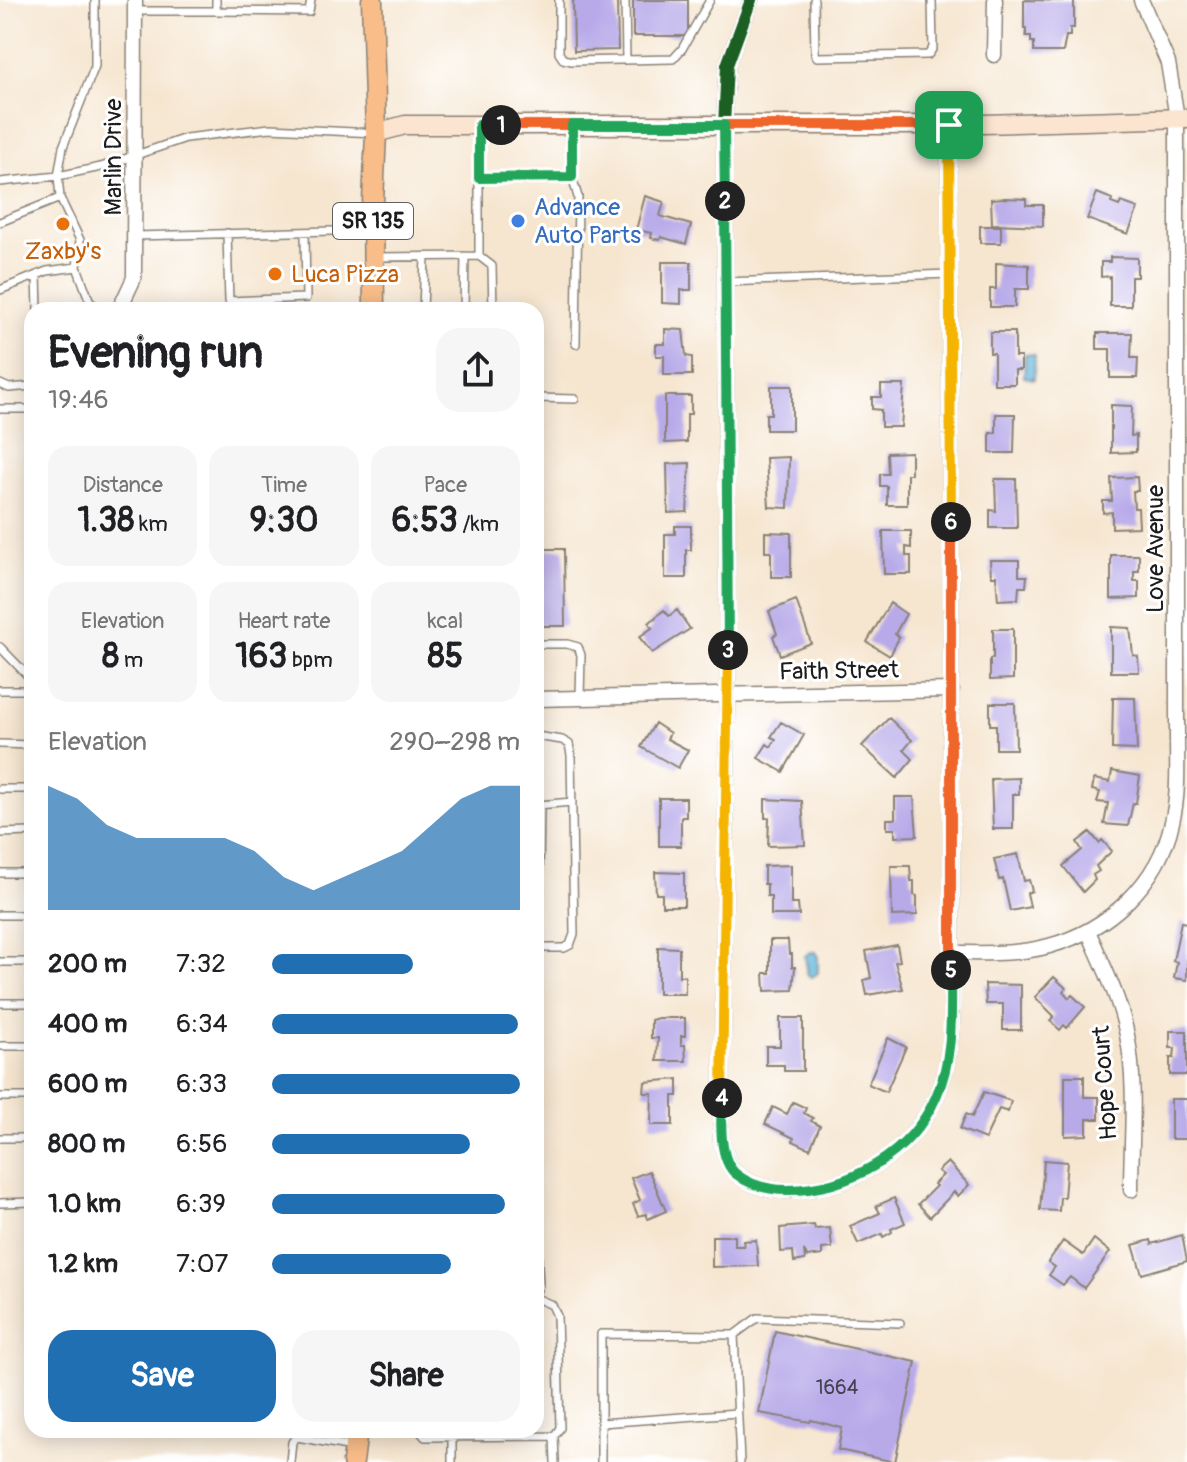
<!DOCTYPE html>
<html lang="en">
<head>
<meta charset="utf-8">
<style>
	:root { --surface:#fff; --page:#f6f6f6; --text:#202124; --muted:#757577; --accent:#1f6fb2 }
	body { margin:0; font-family:Pangolin,sans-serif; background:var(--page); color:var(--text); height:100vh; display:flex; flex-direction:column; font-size:30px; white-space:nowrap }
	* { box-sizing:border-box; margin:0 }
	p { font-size:26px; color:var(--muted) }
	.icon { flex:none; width:44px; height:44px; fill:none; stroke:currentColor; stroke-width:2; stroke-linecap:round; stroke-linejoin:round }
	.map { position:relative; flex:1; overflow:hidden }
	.sheet { position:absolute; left:24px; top:302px; width:520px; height:1136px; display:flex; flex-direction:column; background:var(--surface); border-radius:24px; box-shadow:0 4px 20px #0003 }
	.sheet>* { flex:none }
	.pin { position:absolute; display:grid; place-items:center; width:68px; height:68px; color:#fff; margin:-34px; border-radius:16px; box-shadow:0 4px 12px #0006 }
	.km { position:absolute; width:40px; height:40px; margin:-20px; border-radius:50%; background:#222; color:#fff; font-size:22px; line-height:40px; text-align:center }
	.round { display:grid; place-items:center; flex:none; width:84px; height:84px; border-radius:24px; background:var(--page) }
	.headline { display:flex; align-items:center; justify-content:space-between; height:136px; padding:0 24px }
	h1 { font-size:44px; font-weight:700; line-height:60px }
	.metrics { display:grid; grid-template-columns:repeat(3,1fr); gap:12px; height:136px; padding:8px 24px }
	.metrics div { display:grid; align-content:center; border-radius:20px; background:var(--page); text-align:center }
	.metrics b { font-size:34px; font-weight:700 }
	.metrics small { font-size:22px; font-weight:400 }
	.metrics p { font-size:22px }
	.chart { height:224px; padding:16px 24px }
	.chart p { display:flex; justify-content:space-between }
	.chart svg { width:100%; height:144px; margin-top:8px; fill:var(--accent); opacity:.7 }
	.action { display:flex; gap:16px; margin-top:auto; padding:16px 24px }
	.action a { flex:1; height:92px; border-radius:24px; background:var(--accent); color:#fff; font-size:32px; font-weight:700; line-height:92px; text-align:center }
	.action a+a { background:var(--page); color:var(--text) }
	ul { padding:0 24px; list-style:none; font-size:26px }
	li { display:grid; grid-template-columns:128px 96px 1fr; align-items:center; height:60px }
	li i { height:20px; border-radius:10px; background:var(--accent) }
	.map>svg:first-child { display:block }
</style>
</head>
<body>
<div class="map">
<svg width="1187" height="1462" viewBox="0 0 1187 1462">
	<rect width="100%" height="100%" fill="#fff"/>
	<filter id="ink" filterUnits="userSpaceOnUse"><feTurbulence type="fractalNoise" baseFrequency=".0125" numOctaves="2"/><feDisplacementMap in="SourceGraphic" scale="16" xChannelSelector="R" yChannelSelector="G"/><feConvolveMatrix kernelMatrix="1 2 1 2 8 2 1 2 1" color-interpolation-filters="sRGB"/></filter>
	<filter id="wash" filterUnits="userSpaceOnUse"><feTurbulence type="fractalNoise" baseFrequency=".006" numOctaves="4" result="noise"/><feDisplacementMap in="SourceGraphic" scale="32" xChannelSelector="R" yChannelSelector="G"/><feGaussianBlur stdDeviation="1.8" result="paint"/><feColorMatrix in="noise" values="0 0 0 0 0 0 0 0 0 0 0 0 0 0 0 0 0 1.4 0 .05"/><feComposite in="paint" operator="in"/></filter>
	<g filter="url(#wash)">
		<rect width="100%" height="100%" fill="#f6e6d0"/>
		<path fill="#5fb4db" stroke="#3e687c" stroke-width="2" d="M 1025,354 L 1035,355 L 1034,379 L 1024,377 Z
			M 811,952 L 815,952 L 818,957 L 818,973 L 812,977 L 808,976 L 805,956 Z"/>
		<g id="blocks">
			<path fill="#b8aae9" d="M 573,0 L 617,0 L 618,50 L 574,51 Z
				M 633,0 L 688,0 L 688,36 L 633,36 Z
				M 1026,0 L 1074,1 L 1074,28 L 1070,28 L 1070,36 L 1066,36 L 1063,52 L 1034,52 L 1034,42 L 1031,42 L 1031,36 L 1026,36 L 1026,28 L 1024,28 L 1024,1 Z
				M 1097,193 L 1112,199 L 1111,203 L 1119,206 L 1121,202 L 1138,208 L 1128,234 L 1087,219 Z
				M 645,196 L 664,202 L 660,216 L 691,225 L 686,244 L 661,237 L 660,240 L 651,238 L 652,233 L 636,230 Z
				M 1005,198 L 1026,199 L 1026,205 L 1043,205 L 1043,226 L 992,224 L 991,199 Z
				M 980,226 L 1001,226 L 1001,243 L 980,243 Z
				M 1110,257 L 1137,258 L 1137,277 L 1131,277 L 1131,306 L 1110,306 L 1110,276 L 1101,277 L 1101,262 L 1110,262 Z
				M 662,262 L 691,262 L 691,290 L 681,290 L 681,304 L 662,303 Z
				M 996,263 L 1029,265 L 1029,289 L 1015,289 L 1015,307 L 990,307 L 990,289 L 996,289 Z
				M 665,329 L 683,330 L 686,356 L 692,357 L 692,375 L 664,375 L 664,356 L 656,356 L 656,344 L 665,344 Z
				M 990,332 L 1015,332 L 1015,357 L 1021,357 L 1021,370 L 1015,370 L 1015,384 L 994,384 L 994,353 L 990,353 Z
				M 1097,333 L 1132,333 L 1131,358 L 1138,358 L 1137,378 L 1110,378 L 1110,349 L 1097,349 Z
				M 881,385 L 904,385 L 901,427 L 881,427 L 881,410 L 872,409 L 872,397 L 881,397 Z
				M 771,386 L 792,386 L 792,430 L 766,430 L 766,414 L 771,414 Z
				M 665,396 L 691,396 L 691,414 L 687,414 L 687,442 L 665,443 Z
				M 1111,405 L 1132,406 L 1131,436 L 1136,435 L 1136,452 L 1111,453 Z
				M 996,414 L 1015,414 L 1014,453 L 990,453 L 990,433 L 996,433 Z
				M 911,452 L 911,474 L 907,474 L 907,505 L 887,505 L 887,486 L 880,486 L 880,474 L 888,474 L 887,453 Z
				M 789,457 L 788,508 L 769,507 L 766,458 Z
				M 690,463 L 687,512 L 668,513 L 667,464 Z
				M 1137,477 L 1138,491 L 1133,491 L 1134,508 L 1138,508 L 1139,527 L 1112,528 L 1112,512 L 1103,513 L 1103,501 L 1112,501 L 1111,478 Z
				M 995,479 L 1016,479 L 1017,528 L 990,528 L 990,510 L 996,511 Z
				M 675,526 L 691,526 L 691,550 L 686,550 L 686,578 L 665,578 L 665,534 L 675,534 Z
				M 883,531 L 911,531 L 911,548 L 906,547 L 906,556 L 911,556 L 911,574 L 884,574 Z
				M 765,532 L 791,533 L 791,577 L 771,577 L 771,552 L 765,552 Z
				M 536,549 L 564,549 L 565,626 L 536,626 Z
				M 1111,555 L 1139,555 L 1139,571 L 1134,571 L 1134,581 L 1139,581 L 1139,598 L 1111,599 Z
				M 990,560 L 1019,560 L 1019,576 L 1027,576 L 1026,587 L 1019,587 L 1018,599 L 998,600 L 996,576 L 991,576 Z
				M 796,600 L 811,643 L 780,655 L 773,636 L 777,634 L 769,611 Z
				M 890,603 L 906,614 L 895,634 L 899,637 L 890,656 L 867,642 Z
				M 664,610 L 669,616 L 677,610 L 690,629 L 652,653 L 639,637 L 652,628 L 649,623 Z
				M 1111,627 L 1130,628 L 1133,655 L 1138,656 L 1139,672 L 1111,672 Z
				M 993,629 L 1013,629 L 1013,679 L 990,680 L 990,659 L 993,658 Z
				M 1113,698 L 1135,698 L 1137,750 L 1112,749 Z
				M 990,703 L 1015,703 L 1016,749 L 996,749 L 996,725 L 990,725 Z
				M 889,718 L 912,740 L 904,750 L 913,759 L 897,778 L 862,746 Z
				M 781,722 L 804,735 L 783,772 L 758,758 L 767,744 L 771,747 L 776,739 L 771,737 Z
				M 655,723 L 670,733 L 667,739 L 688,750 L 678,768 L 641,747 Z
				M 1112,771 L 1140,776 L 1136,803 L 1133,803 L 1128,826 L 1104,824 L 1108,803 L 1097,802 L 1100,792 L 1092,790 L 1094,779 L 1110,782 Z
				M 1019,778 L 1019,794 L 1013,794 L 1013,829 L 993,829 L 991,779 Z
				M 895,797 L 914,797 L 917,836 L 895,837 L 895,829 L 887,829 L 887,819 L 895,819 Z
				M 659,798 L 686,798 L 686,817 L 681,817 L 681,846 L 659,846 Z
				M 765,799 L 802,801 L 805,845 L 768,846 L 769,818 L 765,818 Z
				M 1090,832 L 1099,843 L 1102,840 L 1112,851 L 1096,866 L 1099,871 L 1093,875 L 1095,880 L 1083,892 L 1063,866 L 1082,850 L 1077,842 Z
				M 1018,854 L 1024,881 L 1029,880 L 1032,891 L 1027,893 L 1030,907 L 1010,911 L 1003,879 L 999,880 L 994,859 Z
				M 791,865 L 791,904 L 798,904 L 799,915 L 771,915 L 771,896 L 767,896 L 767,884 L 764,884 L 764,866 Z
				M 891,866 L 910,866 L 911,881 L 914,881 L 914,895 L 917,896 L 917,915 L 892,916 Z
				M 655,872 L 684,873 L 684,906 L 662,906 L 662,894 L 656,894 Z
				M 1181,922 L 1187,923 L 1187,980 L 1174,978 L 1177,962 L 1173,961 Z
				M 770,940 L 788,940 L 789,954 L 792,954 L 792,967 L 795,967 L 793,990 L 765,991 L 764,973 L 770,973 Z
				M 897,945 L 900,961 L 895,962 L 903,989 L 867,995 L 864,980 L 871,978 L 866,951 Z
				M 658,947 L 679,948 L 679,976 L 685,976 L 685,994 L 658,994 Z
				M 1054,977 L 1066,988 L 1063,991 L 1069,998 L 1072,995 L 1085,1007 L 1067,1028 L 1064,1025 L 1060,1030 L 1050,1021 L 1054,1016 L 1035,997 Z
				M 985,984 L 1021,985 L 1021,1030 L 1003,1030 L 1003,1004 L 986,1004 Z
				M 658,1018 L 685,1018 L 685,1036 L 681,1036 L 681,1045 L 685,1045 L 686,1061 L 657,1061 L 658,1038 L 651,1038 L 651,1020 Z
				M 780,1018 L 803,1018 L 803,1071 L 784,1071 L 784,1065 L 766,1065 L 766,1046 L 780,1046 Z
				M 1170,1031 L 1187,1031 L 1187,1075 L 1170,1075 L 1170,1058 L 1174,1058 L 1175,1048 L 1170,1048 Z
				M 888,1038 L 906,1047 L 886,1092 L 868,1084 Z
				M 1065,1076 L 1084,1076 L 1084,1097 L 1099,1097 L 1099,1119 L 1087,1119 L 1087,1135 L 1065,1136 Z
				M 678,1079 L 678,1096 L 673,1096 L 673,1125 L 651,1125 L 652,1093 L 644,1093 L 645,1082 Z
				M 984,1092 L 1011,1101 L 1008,1112 L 999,1109 L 985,1139 L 960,1129 L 966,1114 L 972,1117 Z
				M 1171,1099 L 1187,1099 L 1187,1139 L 1171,1139 Z
				M 793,1102 L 806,1108 L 804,1113 L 813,1118 L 811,1121 L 820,1126 L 810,1149 L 793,1141 L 794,1138 L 765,1124 L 773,1107 L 787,1114 Z
				M 1044,1160 L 1067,1162 L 1064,1197 L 1060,1197 L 1059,1211 L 1040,1210 Z
				M 948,1162 L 969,1185 L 958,1196 L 954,1192 L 930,1217 L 918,1204 L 936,1186 L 934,1184 L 943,1175 L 938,1171 Z
				M 649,1171 L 666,1211 L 648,1219 L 646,1214 L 638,1216 L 633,1204 L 640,1200 L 631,1178 Z
				M 894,1198 L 905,1223 L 891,1229 L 892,1232 L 883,1237 L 882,1234 L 858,1244 L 850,1226 L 880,1213 L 876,1206 Z
				M 814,1225 L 815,1229 L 830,1228 L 832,1248 L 822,1249 L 822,1255 L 807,1257 L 804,1250 L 805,1260 L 794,1262 L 793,1251 L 781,1252 L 780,1228 Z
				M 1182,1235 L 1187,1261 L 1142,1274 L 1133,1245 L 1151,1240 L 1152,1244 Z
				M 712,1236 L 735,1236 L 735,1246 L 744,1246 L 743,1241 L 756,1240 L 758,1266 L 712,1267 Z
				M 1094,1239 L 1110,1252 L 1084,1288 L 1070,1277 L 1063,1285 L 1049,1275 L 1055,1267 L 1048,1262 L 1063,1241 L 1083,1255 Z
				M 775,1331 L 916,1362 L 895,1462 L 838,1450 L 842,1428 L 811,1420 L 810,1422 L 759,1413 Z"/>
		</g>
	</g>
	<g filter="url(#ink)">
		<use href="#blocks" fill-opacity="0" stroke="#898176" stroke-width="2"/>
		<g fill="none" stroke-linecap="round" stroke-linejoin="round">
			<g stroke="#898176" stroke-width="10">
				<path id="service" d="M 95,0 L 95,66 L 63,147 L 58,176 L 60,198 L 80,240 L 77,267 L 90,302 L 101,310
					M 559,0 L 559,53 L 563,59 L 572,61 L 673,59 L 682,49 L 710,0
					M 625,0 L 626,60
					M 814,0 L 815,54 L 817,57 L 928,55 L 933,48 L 932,0
					M 135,11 L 216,11 L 216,0
					M 216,11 L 309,12 L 311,0
					M 572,177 L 578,197 L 576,344
					M 479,178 L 572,177 L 572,125
					M 0,182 L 58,176 L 101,167 L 186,138 L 270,128 L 375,133
					M 0,222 L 60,198
					M 227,233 L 229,301 L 306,298 L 305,232
					M 134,236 L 371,230
					M 479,256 L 492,266 L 493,310
					M 376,257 L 479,256 L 479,127
					M 37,275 L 38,310
					M 725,282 L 950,274
					M 0,290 L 47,271 L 77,267
					M 423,310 L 425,257
					M 464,310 L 465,256
					M 0,384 L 9,388 L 32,386
					M 536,398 L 575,399
					M 0,409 L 32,409
					M 536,644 L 567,644 L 578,647 L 581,655 L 580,698
					M 0,647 L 29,677 L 32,725
					M 0,690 L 30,690
					M 536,736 L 562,740 L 569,744 L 571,755 L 574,934 L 570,945 L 564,948 L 536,948
					M 0,744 L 32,745
					M 0,789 L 32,789
					M 538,805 L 572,802
					M 0,833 L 32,832
					M 0,873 L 32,873
					M 0,915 L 32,915
					M 538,948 L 540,805
					M 0,962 L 32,962
					M 0,1003 L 32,1003
					M 0,1046 L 32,1046
					M 0,1097 L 32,1097
					M 0,1138 L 32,1138
					M 0,1203 L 32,1202
					M 536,1225 L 539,1285 L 536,1292
					M 536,1298 L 552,1305 L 557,1316 L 560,1428 L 554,1436 L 555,1462
					M 734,1335 L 757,1318 L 900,1323
					M 601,1423 L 737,1413
					M 419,1430 L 425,1437 L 554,1436
					M 290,1462 L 292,1442 L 297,1437 L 353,1447
					M 452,1462 L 452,1430
					M 601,1462 L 601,1334 L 734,1335 L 740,1462"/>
			</g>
			<g stroke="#898176" stroke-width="17">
				<path id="minor" d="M 751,0 L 727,65 L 724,125 L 728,696 L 721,1141 C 725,1151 729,1168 737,1174 C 776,1206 843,1187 881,1162 C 904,1147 925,1122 936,1097 C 959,1045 951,983 952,927 L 949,125
					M 994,55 L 995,0
					M 119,310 L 134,278 L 135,0
					M 536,699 L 952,690
					M 1088,931 C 1103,965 1120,999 1127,1035 C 1137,1085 1131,1139 1131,1190
					M 951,953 C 984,953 1017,955 1049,946 C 1108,930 1159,883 1172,822 C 1179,794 1177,764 1177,736 L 1177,118 L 1168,63 L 1141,0"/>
			</g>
			<g stroke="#898176" stroke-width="21">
				<path id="secondary" d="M 376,133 L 405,125 L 949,125 L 1187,118"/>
			</g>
			<g stroke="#898176" stroke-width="23">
				<path id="primary" d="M 372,0 L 376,133 L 373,202 L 374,310
					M 353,1462 L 357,1430"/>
			</g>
			<use href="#service" stroke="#fff" stroke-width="7"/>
			<use href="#minor" stroke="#fff" stroke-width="14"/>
			<use href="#secondary" stroke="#fce5d0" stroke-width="18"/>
			<use href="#primary" stroke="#f8bd89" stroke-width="20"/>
			<g stroke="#fff" stroke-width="17">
				<path id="cycleway" d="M 751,0 L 727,65 L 724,125 L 728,696 L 721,1141 C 725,1151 729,1168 737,1174 C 776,1206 843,1187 881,1162 C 904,1147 925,1122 936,1097 C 959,1045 951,983 952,927 L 949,125"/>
			</g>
			<use href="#cycleway" stroke="#1b5e20" stroke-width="12"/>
		</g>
	</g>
	<g fill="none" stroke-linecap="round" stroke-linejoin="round" filter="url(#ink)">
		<g stroke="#fff" stroke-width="16">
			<path id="split-1" d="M 501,125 L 949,125"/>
		</g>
		<g stroke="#fff" stroke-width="16">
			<path id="split-2" d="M 501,125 L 479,125 L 479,178 L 572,177 L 572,125 L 724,125 L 725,201"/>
		</g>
		<g stroke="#fff" stroke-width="16">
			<path id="split-3" d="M 725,201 L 728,650"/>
		</g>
		<g stroke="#fff" stroke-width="16">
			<path id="split-4" d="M 722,1098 L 728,650"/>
		</g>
		<g stroke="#fff" stroke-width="16">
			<path id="split-5" d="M 722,1098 C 721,1119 718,1159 736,1174 C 751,1186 770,1190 788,1190 C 849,1190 911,1154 936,1097 C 954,1057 951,1013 951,970"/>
		</g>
		<g stroke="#fff" stroke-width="16">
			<path id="split-6" d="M 951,522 L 951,970"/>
		</g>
		<g stroke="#fff" stroke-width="16">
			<path id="split-7" d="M 949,125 L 951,522"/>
		</g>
		<use href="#split-1" stroke="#f0652b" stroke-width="10"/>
		<use href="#split-2" stroke="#22a559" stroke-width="10"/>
		<use href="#split-3" stroke="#22a559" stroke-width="10"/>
		<use href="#split-4" stroke="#f5b400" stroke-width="10"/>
		<use href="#split-5" stroke="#22a559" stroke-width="10"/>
		<use href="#split-6" stroke="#f0652b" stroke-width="10"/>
		<use href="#split-7" stroke="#f5b400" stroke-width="10"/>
	</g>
	<circle fill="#3f7fe0" stroke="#fff" stroke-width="3" cx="518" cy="221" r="8"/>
	<g fill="#e8710a" stroke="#fff" stroke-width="3">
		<circle cx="63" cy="224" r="8"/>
		<circle cx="275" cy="274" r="8"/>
	</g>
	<g text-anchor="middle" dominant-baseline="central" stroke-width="6" stroke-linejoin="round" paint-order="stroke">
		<g font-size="20" fill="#43404f">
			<text x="837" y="1387">1664</text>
		</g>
		<rect fill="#fff" stroke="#606060" stroke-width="2" x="333" y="203" width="80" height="36" rx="6"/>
		<g font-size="22" font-weight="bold" fill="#1c1c1c">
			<text x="373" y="221">SR 135</text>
		</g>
		<g font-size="24" fill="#1c1c1c" stroke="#fff">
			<text transform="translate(113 157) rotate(-90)">Marlin Drive</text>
			<text transform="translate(1155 549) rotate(-90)">Love Avenue</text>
			<text transform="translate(839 671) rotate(-1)">Faith Street</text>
			<text transform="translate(1105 1083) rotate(-94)">Hope Court</text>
		</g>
		<g font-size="24" fill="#366cbe" stroke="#fff" text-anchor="start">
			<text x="534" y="207">Advance<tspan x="534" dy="28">Auto Parts</tspan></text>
		</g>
		<g font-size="24" fill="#c56008" stroke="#fff">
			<text x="63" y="251">Zaxby's</text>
			<text x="291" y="274" text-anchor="start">Luca Pizza</text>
		</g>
	</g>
</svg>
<div class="pin" style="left:949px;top:125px;background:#1e9e55"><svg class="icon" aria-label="arrive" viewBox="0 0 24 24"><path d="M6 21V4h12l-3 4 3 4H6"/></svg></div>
<b class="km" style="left:501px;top:125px">1</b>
<b class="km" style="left:725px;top:201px">2</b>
<b class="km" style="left:728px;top:650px">3</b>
<b class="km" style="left:722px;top:1098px">4</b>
<b class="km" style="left:951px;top:970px">5</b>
<b class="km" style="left:951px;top:522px">6</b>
<section class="sheet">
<div class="headline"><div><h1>Evening run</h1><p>19:46</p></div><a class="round"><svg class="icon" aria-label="share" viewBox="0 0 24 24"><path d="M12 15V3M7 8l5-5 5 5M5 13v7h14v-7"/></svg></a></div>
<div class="metrics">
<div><p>Distance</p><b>1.38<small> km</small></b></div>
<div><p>Time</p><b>9:30</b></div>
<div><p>Pace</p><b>6:53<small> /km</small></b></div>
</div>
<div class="metrics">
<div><p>Elevation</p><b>8<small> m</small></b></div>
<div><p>Heart rate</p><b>163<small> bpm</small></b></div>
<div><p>kcal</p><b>85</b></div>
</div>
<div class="chart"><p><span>Elevation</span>290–298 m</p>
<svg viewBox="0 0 160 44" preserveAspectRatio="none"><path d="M0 44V6L10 10L20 18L30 22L40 22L50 22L60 22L70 26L80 34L90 38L100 34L110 30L120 26L130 18L140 10L150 6L160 6V44z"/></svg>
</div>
<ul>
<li><b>200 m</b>7:32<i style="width:57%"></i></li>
<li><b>400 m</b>6:34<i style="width:99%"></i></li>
<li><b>600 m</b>6:33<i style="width:100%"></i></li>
<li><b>800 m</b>6:56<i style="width:80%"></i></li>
<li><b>1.0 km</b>6:39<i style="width:94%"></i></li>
<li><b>1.2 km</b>7:07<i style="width:72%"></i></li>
</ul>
<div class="action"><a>Save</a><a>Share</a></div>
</section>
</div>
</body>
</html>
